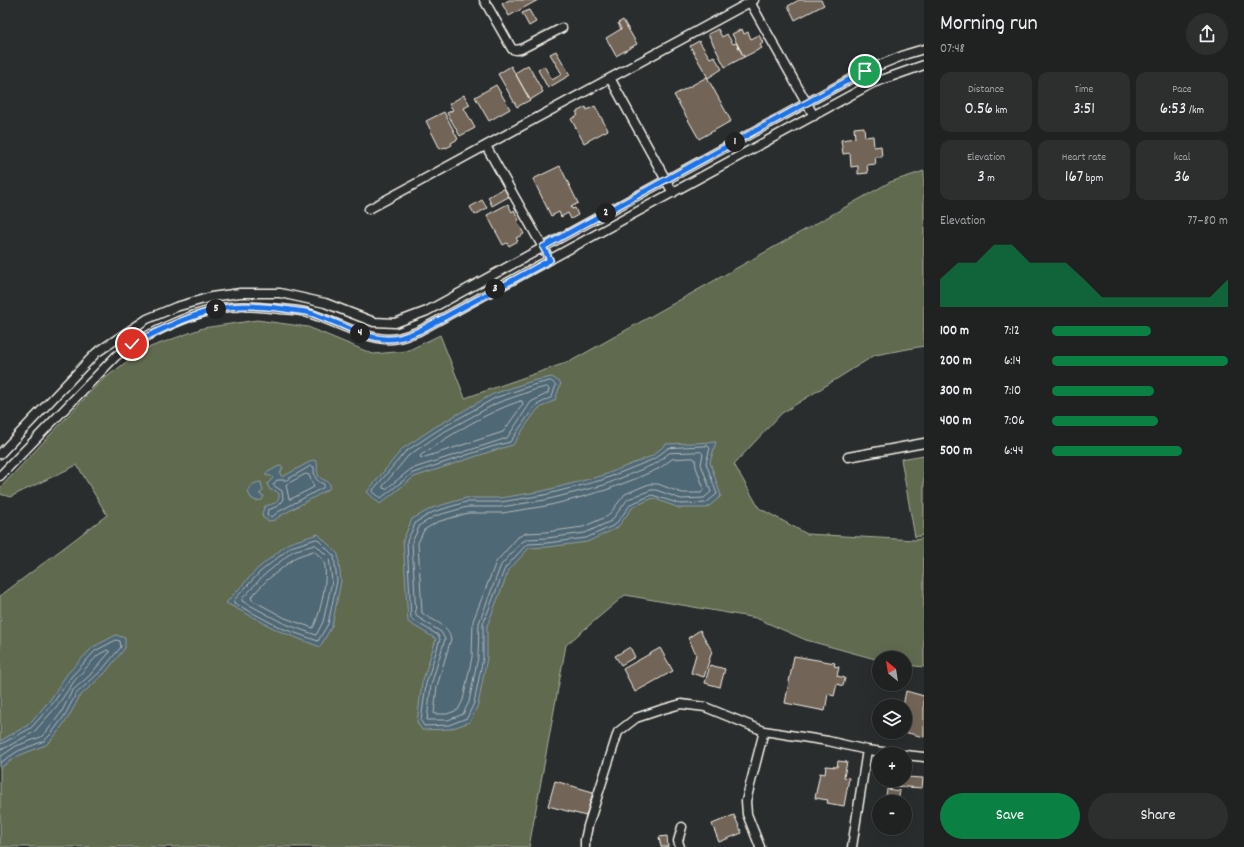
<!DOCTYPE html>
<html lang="en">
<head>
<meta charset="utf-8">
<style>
	:root { --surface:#202222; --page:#2d2f2f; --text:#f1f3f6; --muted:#a2a4a5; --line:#3d3f40; --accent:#0b8043 }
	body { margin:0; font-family:Dekko,sans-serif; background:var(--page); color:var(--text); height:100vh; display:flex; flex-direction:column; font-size:15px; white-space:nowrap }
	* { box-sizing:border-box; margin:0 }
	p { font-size:13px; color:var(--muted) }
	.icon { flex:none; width:22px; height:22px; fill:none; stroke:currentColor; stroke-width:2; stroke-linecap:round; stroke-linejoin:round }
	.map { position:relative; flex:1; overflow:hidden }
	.drawer { display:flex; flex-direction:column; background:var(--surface); width:320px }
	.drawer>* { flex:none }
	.needle { width:26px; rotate:330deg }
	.buttons { position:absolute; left:872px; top:651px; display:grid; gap:8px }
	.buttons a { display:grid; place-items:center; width:40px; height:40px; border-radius:50%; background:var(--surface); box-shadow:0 4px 16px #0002,0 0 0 1px var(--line); font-size:20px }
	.pin { position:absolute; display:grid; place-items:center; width:34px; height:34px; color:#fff; margin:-17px; border:2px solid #fff; border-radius:50%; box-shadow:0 1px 4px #0007 }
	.km { position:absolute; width:20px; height:20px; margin:-10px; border-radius:50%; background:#222; color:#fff; font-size:11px; line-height:20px; text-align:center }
	.round { display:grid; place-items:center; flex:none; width:42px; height:42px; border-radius:21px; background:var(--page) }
	.overview { display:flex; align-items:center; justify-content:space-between; height:68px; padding:0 16px }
	h1 { font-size:22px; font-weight:600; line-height:30px }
	.metrics { display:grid; grid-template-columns:repeat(3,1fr); gap:6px; height:68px; padding:4px 16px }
	.metrics div { display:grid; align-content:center; border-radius:10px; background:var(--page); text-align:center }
	.metrics b { font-size:17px; font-weight:600 }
	.metrics small { font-size:11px; font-weight:400 }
	.metrics p { font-size:11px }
	.chart { height:112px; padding:8px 16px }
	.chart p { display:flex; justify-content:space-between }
	.chart svg { width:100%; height:72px; margin-top:4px; fill:var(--accent); opacity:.7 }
	.cta { display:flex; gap:8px; margin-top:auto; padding:8px 16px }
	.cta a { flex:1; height:46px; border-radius:24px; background:var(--accent); color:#fff; font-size:16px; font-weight:600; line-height:46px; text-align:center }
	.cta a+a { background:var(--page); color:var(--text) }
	ul { padding:0 16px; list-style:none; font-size:13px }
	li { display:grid; grid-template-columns:64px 48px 1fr; align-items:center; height:30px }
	li i { height:10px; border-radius:5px; background:var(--accent) }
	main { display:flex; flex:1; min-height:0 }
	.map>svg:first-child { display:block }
</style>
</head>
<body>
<main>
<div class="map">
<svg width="924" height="847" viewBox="0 0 924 847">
	<rect width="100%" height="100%" fill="#2a2d2e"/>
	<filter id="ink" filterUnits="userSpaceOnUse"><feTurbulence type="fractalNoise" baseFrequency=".025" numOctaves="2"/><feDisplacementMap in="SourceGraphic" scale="8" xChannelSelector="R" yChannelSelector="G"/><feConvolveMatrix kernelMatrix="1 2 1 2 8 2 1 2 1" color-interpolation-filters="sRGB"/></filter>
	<g filter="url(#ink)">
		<path fill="#616a50" stroke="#aaae9c" d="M 924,171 L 924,346 L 875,355 L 782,413 L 734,464 L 759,508 L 807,534 L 915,540 L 924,538 L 924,667 L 905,665 L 905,658 L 879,658 L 879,660 L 806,640 L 756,618 L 625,595 L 566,645 L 529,847 L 0,847 L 0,596 L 107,515 L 77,465 L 10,497 L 0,494 L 0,488 L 100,382 L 142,350 L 203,328 L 257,320 L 308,327 L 373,354 L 407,351 L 440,335 L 465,398 L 571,361 L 890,182 Z
			M 924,455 L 924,535 L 915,537 L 901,459 Z"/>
		<path fill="#4f6874" stroke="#919fa2" d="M 552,377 L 561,383 L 555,400 L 538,409 L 526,425 L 513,445 L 492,451 L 414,477 L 380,504 L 367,492 L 402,449 L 435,427 L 493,394 L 532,381 Z
			M 716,442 L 710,462 L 721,496 L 707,508 L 679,508 L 653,498 L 633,507 L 617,528 L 587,542 L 548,547 L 529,548 L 509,570 L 487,626 L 487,658 L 478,705 L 470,722 L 450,729 L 422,730 L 417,722 L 422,683 L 436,639 L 408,622 L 403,540 L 412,519 L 432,508 L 466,498 L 500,498 L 543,491 L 601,476 L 652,456 L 666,444 Z
			M 313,460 L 316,461 C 319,466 316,469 318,474 C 319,480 326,479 330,484 L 329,489 L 280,516 L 275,520 L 269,521 L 263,518 L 262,513 L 265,506 C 273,504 280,503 279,494 L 276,491 L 270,490 L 267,484 L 273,478 L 271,476 L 265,475 L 266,473 L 279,466 L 283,467 L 280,474 L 281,476 L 284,476 Z
			M 261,482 L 263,491 L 259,494 L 264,496 L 262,500 L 256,501 L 251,498 L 248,492 C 251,485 253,483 261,482 Z
			M 318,534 L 338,554 L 341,581 L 332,626 L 320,647 L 279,631 L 226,603 L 257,569 L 289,543 Z
			M 116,635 L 125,638 L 125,648 L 105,673 L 80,696 L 68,718 L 54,737 L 46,745 L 20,755 L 0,768 L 0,741 L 28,725 L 50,700 L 67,674 L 93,647 Z"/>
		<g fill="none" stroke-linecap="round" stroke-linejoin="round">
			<path stroke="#b2baba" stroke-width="1" d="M 551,381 L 556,385 L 552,397 L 535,406 L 510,442 L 491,447 L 413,473 L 381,498 L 373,492 L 373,490 L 405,452 L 438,430 L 495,398 L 533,385 Z
				M 547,387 L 549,389 L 548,393 L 531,402 L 507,438 L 411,469 L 386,489 L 383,488 L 383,486 L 408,456 L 440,434 L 497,403 L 534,390 Z
				M 520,401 L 522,401 L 523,404 L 503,432 L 422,458 L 420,457 L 421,455 C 452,434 485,413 520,401 Z
				M 708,446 L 710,448 L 706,463 L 717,494 L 706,503 L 680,504 L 652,495 L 631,504 L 615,525 L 586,538 L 547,543 L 529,544 L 526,545 L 505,568 L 483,624 L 483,658 L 474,703 L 467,718 L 449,725 L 424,726 L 421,721 L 426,684 L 440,639 L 438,635 L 411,619 L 407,541 L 416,522 L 433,512 L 466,502 L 501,502 L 544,495 L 602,480 L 654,459 L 668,448 Z
				M 701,452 L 703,454 L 701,464 L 711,492 L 704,498 L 681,499 L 656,490 L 651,490 L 628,499 L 611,521 L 585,533 L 547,538 L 528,539 L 522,542 L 501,565 L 479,623 L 478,657 L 469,702 L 463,714 L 448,720 L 427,720 L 431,685 L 445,639 L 441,632 L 416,616 L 412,542 L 420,525 L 435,516 L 467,507 L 501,507 L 545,500 L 569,494 L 604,485 L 633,473 L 657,463 L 669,453 Z
				M 693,458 L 695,459 L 696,467 L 704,489 L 701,493 L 682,493 L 658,484 L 649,484 L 625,494 L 608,516 L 583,527 L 546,532 L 526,533 L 518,537 L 496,562 L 473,621 L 472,657 L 463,700 L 458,710 L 447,714 L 434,714 L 437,686 L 451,639 C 449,624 432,621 422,613 L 418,543 L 424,530 L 437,522 L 468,513 L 502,513 L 546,506 L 571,500 L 606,490 L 635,479 L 660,468 L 672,459 Z
				M 311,466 L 314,467 C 314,476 315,481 324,484 L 324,487 L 278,512 L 272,517 L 267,515 L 268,510 L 278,506 L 283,499 L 282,491 L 273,485 L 277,480 L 286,480 Z
				M 306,474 L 309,475 L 314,487 L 291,499 L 289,499 L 286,485 Z
				M 317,539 L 334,556 L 337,581 L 328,624 L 318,641 L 281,628 L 234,603 L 234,600 L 260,572 L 291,547 Z
				M 316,545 L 329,558 L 332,581 L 323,622 L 316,635 L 283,623 L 242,601 L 242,599 L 263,576 L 293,551 Z
				M 314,551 C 317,554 321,557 323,560 C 330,572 320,616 313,628 L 285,618 L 252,600 L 251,597 L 267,580 L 296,557 Z
				M 0,744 L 3,743 L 31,728 L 53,703 L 71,677 L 95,651 L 116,640 L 120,641 L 121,647 L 102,670 L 76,694 L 65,715 L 51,734 L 44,741 L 18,751 L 0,763
				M 0,749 L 5,748 L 34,732 L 57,706 L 75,680 L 98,655 L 107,650 L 109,651 L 109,653 L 89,676 L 72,691 L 61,713 L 47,731 L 41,737 L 16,746 L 0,757"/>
		</g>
		<path fill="#726558" stroke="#f4f1e8" d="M 509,0 L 538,0 L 509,16 L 502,4 Z
			M 799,0 L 821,0 L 824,5 L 795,20 L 788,6 Z
			M 529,10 L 536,22 L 529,26 L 522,13 Z
			M 623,20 L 637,44 L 616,56 L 606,38 L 621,29 L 618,23 Z
			M 718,29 L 722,37 L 727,34 L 733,44 L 736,43 L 744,57 L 725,67 L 708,34 Z
			M 742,29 L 744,34 L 748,32 L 751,39 L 759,35 L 763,43 L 760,45 L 762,48 L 744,57 L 732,34 Z
			M 699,41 L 710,58 L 714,56 L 722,69 L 708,78 L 690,46 Z
			M 556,51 L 570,75 L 548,88 L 538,70 L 544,66 L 552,80 L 562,74 L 550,54 Z
			M 528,65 L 543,92 L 530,100 L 515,73 Z
			M 511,66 L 530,100 L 517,107 L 498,74 Z
			M 707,77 L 731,121 L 699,139 L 674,95 Z
			M 496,85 L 510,109 L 489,121 L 475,97 Z
			M 464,95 L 470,105 L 464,108 L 475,128 L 460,136 L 447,113 L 453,110 L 449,104 Z
			M 595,106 L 608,130 L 584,143 L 571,119 L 578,115 L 576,112 L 586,107 L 587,110 Z
			M 444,112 L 458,139 L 451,143 L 452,145 L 446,148 L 445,147 L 440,149 L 426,121 Z
			M 864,127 L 865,137 L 873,136 L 874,147 L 881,146 L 882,157 L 875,157 L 876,164 L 867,165 L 868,173 L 858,174 L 858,166 L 851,167 L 850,153 L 843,154 L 841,140 L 855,138 L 854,128 Z
			M 560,166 L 578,203 L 571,207 L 572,209 L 575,208 L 578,215 L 571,219 L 568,213 L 561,217 L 559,212 L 551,216 L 533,179 Z
			M 506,187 L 510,196 L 492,206 L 488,197 Z
			M 482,200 L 487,208 L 475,215 L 470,207 Z
			M 508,204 L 512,212 L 514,210 L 519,220 L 517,221 L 524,234 L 516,238 L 518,241 L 509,246 L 507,243 L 503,245 L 487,215 Z
			M 700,630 L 712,651 L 704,677 L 691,673 L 696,654 L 688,638 Z
			M 630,647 L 635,657 L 621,665 L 615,656 Z
			M 660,648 L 673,671 L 635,692 L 623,669 Z
			M 794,656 L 835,663 L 834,666 L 839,667 L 837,676 L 845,678 L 843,686 L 837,684 L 834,696 L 828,694 L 825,711 L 785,703 Z
			M 710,665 L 725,669 L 720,687 L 705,683 Z
			M 906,691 L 924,696 L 924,737 L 904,732 L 905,706 L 903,706 Z
			M 838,761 L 847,762 L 844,777 L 849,778 L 844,806 L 827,803 L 828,800 L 815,798 L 820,773 L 825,774 L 826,766 L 837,767 Z
			M 905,777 L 923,778 L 922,788 L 892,786 L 893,780 L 905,780 Z
			M 555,781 L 593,792 L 586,816 L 548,806 Z
			M 887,789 L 900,791 L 898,802 L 885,802 Z
			M 734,815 L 742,833 L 719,842 L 712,824 Z
			M 667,836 L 668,847 L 661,847 L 659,837 Z"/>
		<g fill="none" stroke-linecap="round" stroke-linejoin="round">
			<g stroke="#f4f1e8" stroke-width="11">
				<path id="street" d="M 484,0 L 512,49 L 516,50 L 521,49 L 562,28
					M 750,2 L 814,116
					M 610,78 L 673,193
					M 486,146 L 550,260
					M 369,209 L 754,0
					M 0,454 L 96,353 L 147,319 L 176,307 L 211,297 L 240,293 L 280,293 L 325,303 L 374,322 L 395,323 L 427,311 L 865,71 L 907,54 L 924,49
					M 848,457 L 924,443
					M 0,476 L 116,356 C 142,336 188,314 221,308 C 241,305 261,307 281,309 C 290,310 300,310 308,313 C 333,320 361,337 386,339 C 398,340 408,335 419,331 L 873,83 L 924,65
					M 905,755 L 924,757
					M 585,847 L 585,840 L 588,826 L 618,732 L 636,718 L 660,710 L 681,704 L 705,707 L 764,731 L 828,741 L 867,750 L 899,754
					M 680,847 L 678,841 L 682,827
					M 760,847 L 747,814 L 746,801 L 764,731
					M 852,847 L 867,750"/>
			</g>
			<use href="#street" stroke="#2a2d2e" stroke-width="8"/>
		</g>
	</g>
	<g fill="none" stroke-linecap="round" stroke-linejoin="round" filter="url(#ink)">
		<g stroke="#fff" stroke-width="8">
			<path id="route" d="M 132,344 C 160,330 188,316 218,309 C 242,303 282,308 306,312 C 313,313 320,317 326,319 C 346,326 365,338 386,339 C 398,340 408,335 419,331 L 550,260 L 543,247 L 865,71"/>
		</g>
		<use href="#route" stroke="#1a73e8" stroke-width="5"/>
	</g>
</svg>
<div class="buttons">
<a><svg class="needle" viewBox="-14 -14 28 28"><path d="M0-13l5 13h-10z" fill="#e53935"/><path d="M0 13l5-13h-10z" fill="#a2a4a5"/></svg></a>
<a><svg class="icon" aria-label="layers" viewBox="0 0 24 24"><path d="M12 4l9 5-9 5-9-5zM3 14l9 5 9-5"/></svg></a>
<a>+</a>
<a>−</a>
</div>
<div class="pin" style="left:865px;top:71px;background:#1e9e55"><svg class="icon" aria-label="arrive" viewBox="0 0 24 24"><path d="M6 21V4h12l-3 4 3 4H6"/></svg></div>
<div class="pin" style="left:132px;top:344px;background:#d93025"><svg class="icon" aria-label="check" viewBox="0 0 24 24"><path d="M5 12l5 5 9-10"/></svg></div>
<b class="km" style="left:735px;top:142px">1</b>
<b class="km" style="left:606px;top:213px">2</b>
<b class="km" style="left:495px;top:289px">3</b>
<b class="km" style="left:360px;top:333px">4</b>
<b class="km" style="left:216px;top:309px">5</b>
</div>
<section class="drawer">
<div class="overview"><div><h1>Morning run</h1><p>07:48</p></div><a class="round"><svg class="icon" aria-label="share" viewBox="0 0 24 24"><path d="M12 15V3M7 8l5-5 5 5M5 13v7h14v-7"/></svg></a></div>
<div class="metrics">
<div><p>Distance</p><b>0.56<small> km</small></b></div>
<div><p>Time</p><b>3:51</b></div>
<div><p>Pace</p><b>6:53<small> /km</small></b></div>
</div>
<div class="metrics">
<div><p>Elevation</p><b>3<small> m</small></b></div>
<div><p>Heart rate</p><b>167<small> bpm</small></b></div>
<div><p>kcal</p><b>36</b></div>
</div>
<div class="chart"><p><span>Elevation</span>77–80 m</p>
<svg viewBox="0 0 160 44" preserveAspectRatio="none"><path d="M0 44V27L10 17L20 17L30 6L40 6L50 17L60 17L70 17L80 27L90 38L100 38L110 38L120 38L130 38L140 38L150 38L160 27V44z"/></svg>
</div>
<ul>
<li><b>100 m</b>7:12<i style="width:56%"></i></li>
<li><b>200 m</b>6:14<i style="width:100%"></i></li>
<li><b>300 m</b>7:10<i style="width:58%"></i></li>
<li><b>400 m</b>7:06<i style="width:60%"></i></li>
<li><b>500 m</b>6:44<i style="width:74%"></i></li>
</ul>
<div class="cta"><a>Save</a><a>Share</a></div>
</section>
</main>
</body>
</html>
